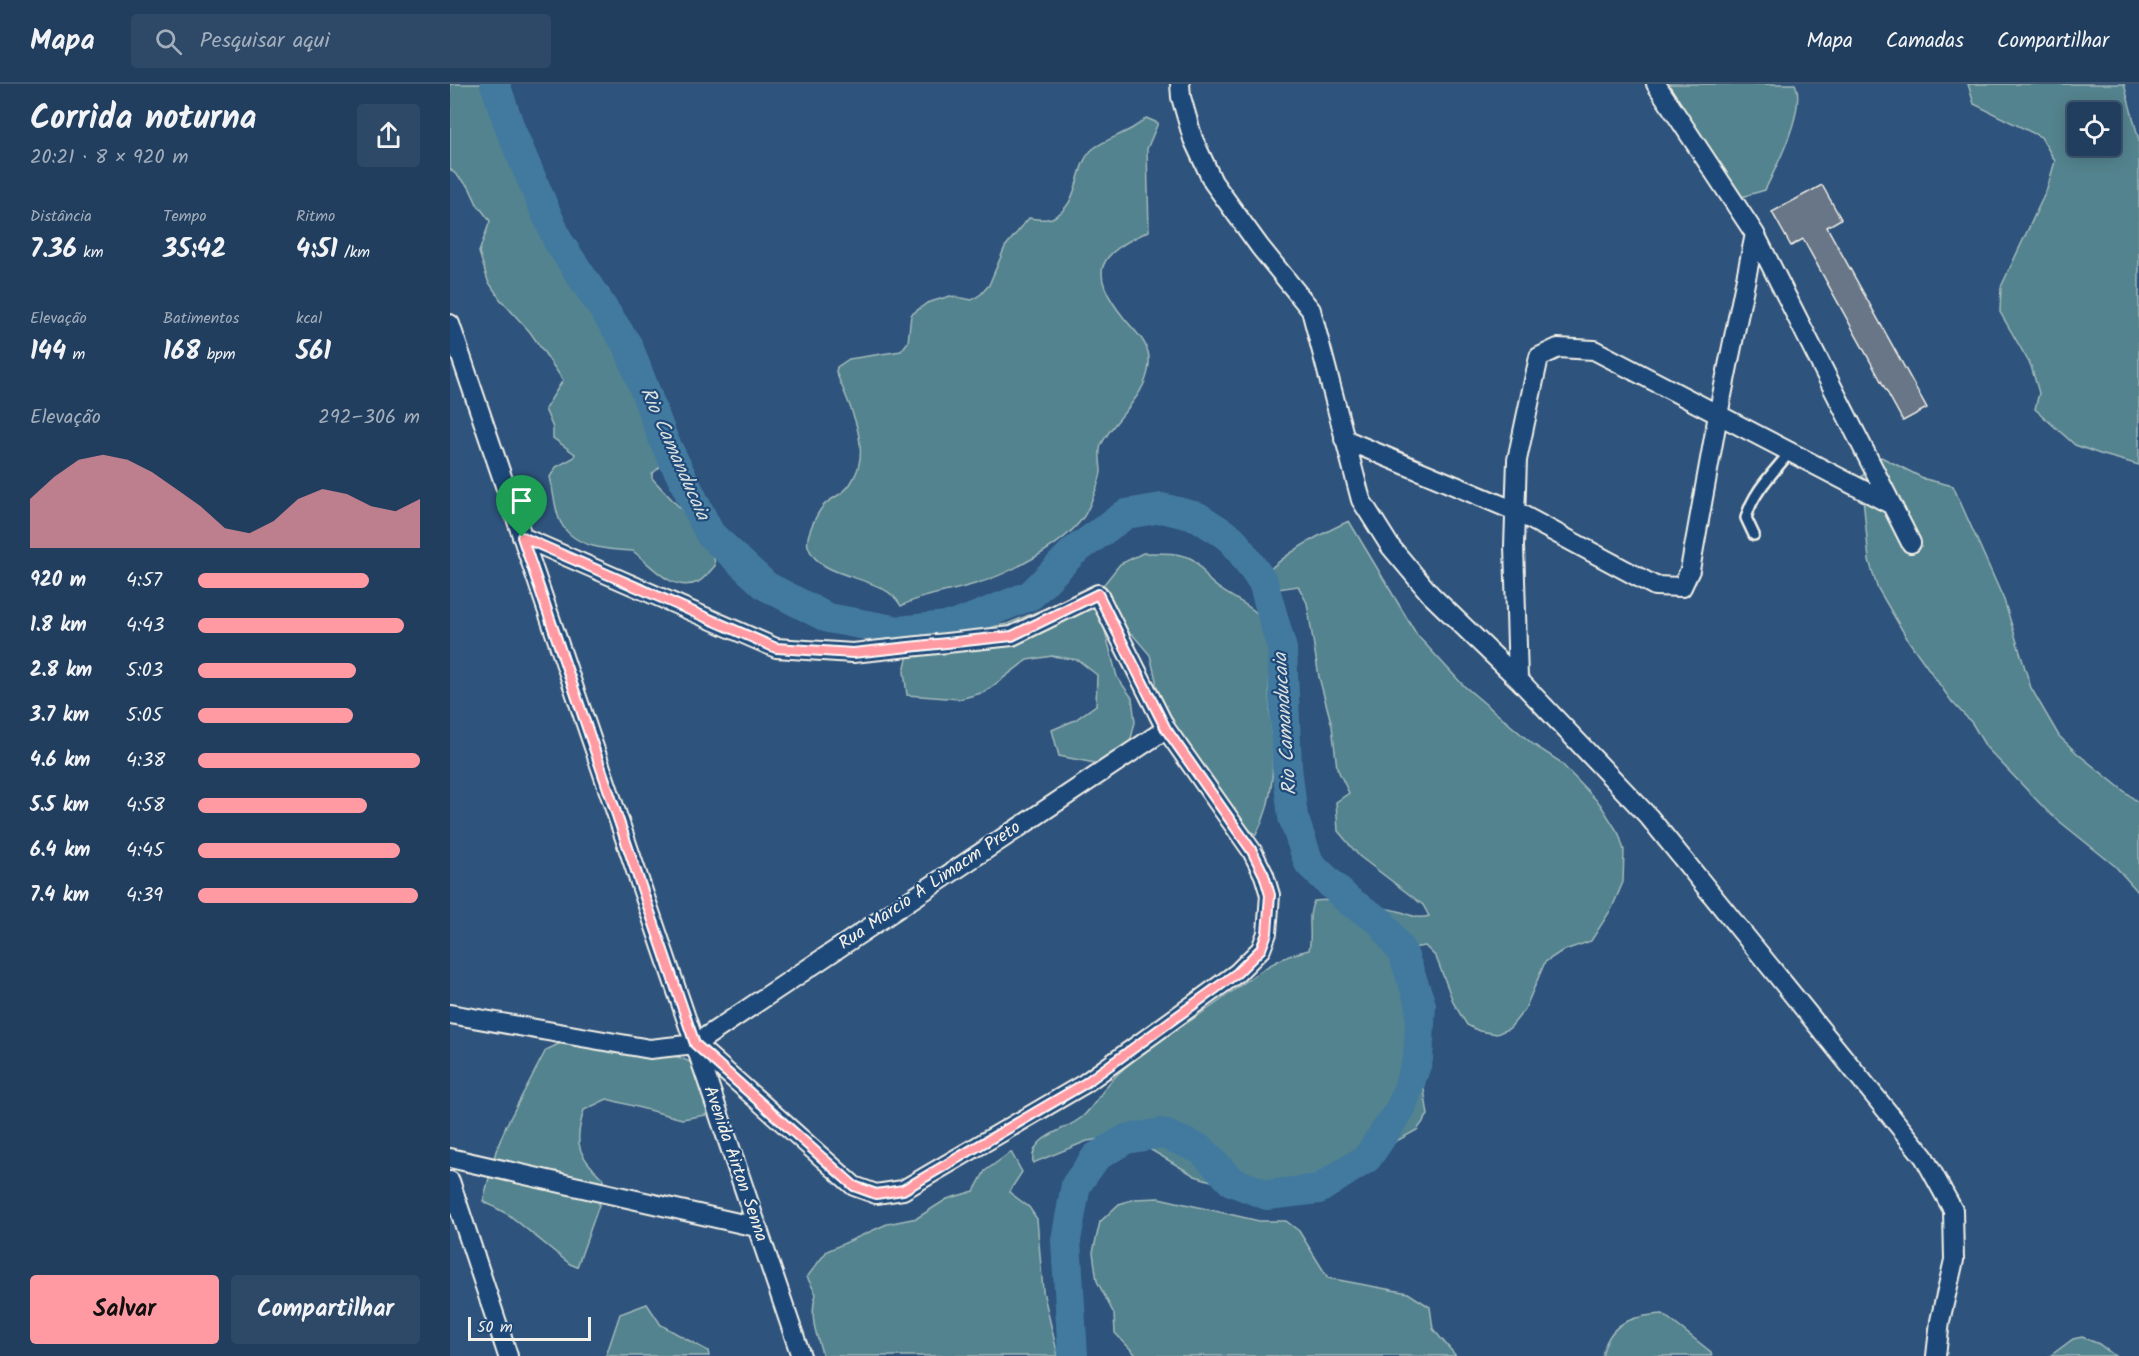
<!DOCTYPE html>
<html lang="pt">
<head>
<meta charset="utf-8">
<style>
	:root { --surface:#223e5e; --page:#2e4967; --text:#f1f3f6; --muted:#a2aebc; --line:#3f5773; --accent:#ff9aa2 }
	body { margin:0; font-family:Kalam,sans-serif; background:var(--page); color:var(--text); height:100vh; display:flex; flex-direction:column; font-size:22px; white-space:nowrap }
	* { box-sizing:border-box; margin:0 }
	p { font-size:20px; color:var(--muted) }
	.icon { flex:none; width:33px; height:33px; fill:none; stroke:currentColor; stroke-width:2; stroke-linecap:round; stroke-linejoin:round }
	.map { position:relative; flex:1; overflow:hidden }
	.details { display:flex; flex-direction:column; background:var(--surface); width:450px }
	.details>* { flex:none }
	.controls { position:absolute; left:1617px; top:18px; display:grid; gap:12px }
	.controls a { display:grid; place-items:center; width:54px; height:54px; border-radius:6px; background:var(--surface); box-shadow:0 3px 15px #0003,0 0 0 2px var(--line); font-size:30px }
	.scale { position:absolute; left:18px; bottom:15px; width:123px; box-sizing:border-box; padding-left:6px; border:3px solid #f4f1e8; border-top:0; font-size:16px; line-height:21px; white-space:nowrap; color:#f4f1e8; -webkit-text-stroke:4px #1f4a7a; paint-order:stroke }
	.pin { position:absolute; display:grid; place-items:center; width:51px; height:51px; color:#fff; margin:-62px -26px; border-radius:50% 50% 50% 0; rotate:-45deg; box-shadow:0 0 6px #0007 }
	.pin .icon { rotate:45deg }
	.round { display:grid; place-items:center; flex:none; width:63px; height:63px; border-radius:6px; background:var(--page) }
	.summary { display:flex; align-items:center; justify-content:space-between; height:102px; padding:0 30px }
	h1 { font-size:33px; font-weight:600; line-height:45px }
	.figures { display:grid; grid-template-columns:repeat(3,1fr); gap:9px; height:102px; padding:6px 30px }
	.figures div { display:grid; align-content:center }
	.figures b { font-size:26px; font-weight:600 }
	.figures small { font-size:16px; font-weight:400 }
	.figures p { font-size:16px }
	.chart { height:168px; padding:12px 30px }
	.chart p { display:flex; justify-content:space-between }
	.chart svg { width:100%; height:108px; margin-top:6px; fill:var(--accent); opacity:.7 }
	.action { display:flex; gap:12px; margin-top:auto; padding:12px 30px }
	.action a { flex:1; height:69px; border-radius:6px; background:var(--accent); color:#111; font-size:24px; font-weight:600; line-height:69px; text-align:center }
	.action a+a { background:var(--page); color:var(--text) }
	ul { padding:0 30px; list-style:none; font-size:20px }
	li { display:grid; grid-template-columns:96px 72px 1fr; align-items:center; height:45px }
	li i { height:15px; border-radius:8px; background:var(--accent) }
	header { display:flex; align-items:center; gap:36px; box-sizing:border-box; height:84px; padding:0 30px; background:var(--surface); border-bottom:2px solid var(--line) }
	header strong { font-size:28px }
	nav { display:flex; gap:33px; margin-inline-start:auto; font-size:21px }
	.search { width:420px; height:54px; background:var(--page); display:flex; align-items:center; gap:15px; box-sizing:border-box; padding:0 21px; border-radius:6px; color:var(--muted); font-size:22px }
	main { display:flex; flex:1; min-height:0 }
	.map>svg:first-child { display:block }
</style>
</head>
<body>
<header>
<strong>Mapa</strong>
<div class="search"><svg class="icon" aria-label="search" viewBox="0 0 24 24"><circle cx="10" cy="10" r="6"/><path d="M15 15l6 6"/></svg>Pesquisar aqui</div>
<nav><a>Mapa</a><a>Camadas</a><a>Compartilhar</a></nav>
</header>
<main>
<section class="details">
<div class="summary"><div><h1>Corrida noturna</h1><p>20:21 · 8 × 920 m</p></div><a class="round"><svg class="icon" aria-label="share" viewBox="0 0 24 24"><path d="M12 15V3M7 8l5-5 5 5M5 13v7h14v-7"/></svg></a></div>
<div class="figures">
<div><p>Distância</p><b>7.36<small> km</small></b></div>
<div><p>Tempo</p><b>35:42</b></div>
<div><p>Ritmo</p><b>4:51<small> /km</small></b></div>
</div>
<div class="figures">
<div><p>Elevação</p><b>144<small> m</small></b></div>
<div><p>Batimentos</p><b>168<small> bpm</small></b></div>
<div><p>kcal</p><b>561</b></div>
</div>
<div class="chart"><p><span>Elevação</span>292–306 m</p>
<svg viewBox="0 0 160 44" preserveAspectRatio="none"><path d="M0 44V24L10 15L20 8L30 6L40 8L50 13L60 20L70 27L80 36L90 38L100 33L110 24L120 20L130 22L140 27L150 29L160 24V44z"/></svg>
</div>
<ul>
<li><b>920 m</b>4:57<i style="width:77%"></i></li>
<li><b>1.8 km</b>4:43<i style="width:93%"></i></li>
<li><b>2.8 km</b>5:03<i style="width:71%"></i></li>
<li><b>3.7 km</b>5:05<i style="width:70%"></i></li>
<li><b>4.6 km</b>4:38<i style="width:100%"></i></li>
<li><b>5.5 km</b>4:58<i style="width:76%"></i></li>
<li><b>6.4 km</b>4:45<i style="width:91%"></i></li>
<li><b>7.4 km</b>4:39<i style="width:99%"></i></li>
</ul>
<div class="action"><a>Salvar</a><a>Compartilhar</a></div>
</section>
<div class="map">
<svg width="1689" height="1272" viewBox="0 0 1689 1272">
	<rect width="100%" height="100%" fill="#2e537d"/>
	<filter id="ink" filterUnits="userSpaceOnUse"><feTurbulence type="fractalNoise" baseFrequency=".0167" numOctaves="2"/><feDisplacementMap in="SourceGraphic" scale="12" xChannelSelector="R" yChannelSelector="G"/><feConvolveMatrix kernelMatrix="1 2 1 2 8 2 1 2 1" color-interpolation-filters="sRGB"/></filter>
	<g filter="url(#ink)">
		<path fill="#52838e" stroke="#a3babb" stroke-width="1.5" fill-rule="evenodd" d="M 0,0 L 54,0 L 60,11 L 83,95 L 111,152 L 158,206 L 170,231 L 188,290 L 208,337 L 211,382 L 202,390 L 202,394 C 220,415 265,454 265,482 C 260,487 254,495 248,498 C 223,510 201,481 183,467 C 159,466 124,464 111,439 C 105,429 103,405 100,393 L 106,383 L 123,374 L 125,370 L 103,354 L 103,344 L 95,325 L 113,296 L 80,248 L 50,215 L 38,197 L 29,168 L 40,137 L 27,120 L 19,103 L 0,85 Z
			M 1210,0 L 1345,0 C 1357,23 1326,84 1315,106 L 1288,114 Z
			M 1518,0 L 1674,0 L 1689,56 L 1689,381 L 1650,370 L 1625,361 L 1585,325 L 1589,309 L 1581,282 L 1550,228 L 1551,203 L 1597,105 L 1605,77 L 1591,53 L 1524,20 ZM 1628,28 L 1660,28 L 1660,62 L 1628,62 Z
			M 696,34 L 708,39 L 697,65 L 699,147 C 649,170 636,186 674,234 C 685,248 701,259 699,280 C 697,313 664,334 651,361 C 648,369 651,380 651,388 C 650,397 638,428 632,435 C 612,462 557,491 525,500 C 500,508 474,510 451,522 C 434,489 369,498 358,462 C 355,452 368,427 375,420 C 382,414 391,411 397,404 C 402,399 408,386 409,380 C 416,352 396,313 386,288 L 387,283 L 399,275 L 451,267 L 458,258 L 461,231 L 477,219 L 500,212 L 522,216 L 531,210 L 539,201 L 555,163 L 579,134 C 585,135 596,136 602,134 C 632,121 623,80 644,64 C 661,52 681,49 696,34 Z
			M 1431,373 L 1475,395 L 1503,402 L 1554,516 L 1581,604 L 1609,652 L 1628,670 L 1689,719 L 1689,809 L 1665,782 L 1599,729 L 1536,663 L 1522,639 L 1502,618 L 1458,556 L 1427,503 L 1419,476 L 1411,393 Z
			M 899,437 L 967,551 L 1013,601 L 1084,661 L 1109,677 L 1150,720 L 1169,750 L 1174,766 L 1173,798 L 1162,824 L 1141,857 L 1112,867 L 1095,878 L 1075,925 L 1060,944 L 1047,950 L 1029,947 L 1017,941 L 1004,920 L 986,873 L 975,862 L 962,864 L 956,889 L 978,1031 L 967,1046 L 895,1085 L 826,1099 L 777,1102 L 745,1092 L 691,1060 L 665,1053 L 637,1057 L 583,1079 C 579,1051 615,1048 632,1033 C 644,1023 651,1008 661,997 C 690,966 726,947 761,923 C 795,900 817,875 859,866 C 863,849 856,833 864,817 C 891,814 921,821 948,827 C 959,830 967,836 979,832 L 973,821 L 909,772 L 888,747 L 886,718 L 899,709 L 887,684 L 882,642 L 869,593 L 857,519 L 848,502 L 828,505 L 816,495 L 816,489 C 840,466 870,450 899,437 Z
			M 693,469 C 710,469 727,468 742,475 C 750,479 754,490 759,496 C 778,516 811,520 819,549 C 823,561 819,586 819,599 C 819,652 833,701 806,751 L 776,726 L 706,623 L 706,596 L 700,571 L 682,550 L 654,543 L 667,593 L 682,614 L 685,638 L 679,663 L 660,682 L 609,672 L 602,646 L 625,636 L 646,621 L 647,591 L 628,576 L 602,572 L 577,576 L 535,608 L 510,615 L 457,611 L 454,587 L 460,562 L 481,547 L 508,548 L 557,540 L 606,520 L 633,517 L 655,499 L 670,480 Z
			M 119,955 C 150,959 222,964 246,982 C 253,987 258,997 264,1003 L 256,1031 L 232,1035 L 157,1015 L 134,1026 C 124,1061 127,1069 153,1095 L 149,1121 L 127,1183 L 120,1180 L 59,1131 L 33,1117 L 46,1067 L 56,1042 L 96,966 Z
			M 561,1068 L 572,1088 L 559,1108 L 579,1123 L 587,1135 L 593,1207 L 608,1272 L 373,1272 C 366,1250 359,1232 366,1210 L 357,1193 L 377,1167 L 437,1140 L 467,1134 L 497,1115 L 524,1107 L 535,1087 Z
			M 709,1114 L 809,1137 L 836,1137 L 849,1147 L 878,1194 L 958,1209 L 980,1223 L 983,1245 L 1006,1272 L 687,1272 L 665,1249 L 664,1230 L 647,1197 L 643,1168 L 650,1138 L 669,1120 L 685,1115 Z
			M 197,1220 L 211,1241 L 258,1267 L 259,1272 L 156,1272 L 170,1230 Z
			M 1213,1230 L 1261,1268 L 1262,1272 L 1152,1272 C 1159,1238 1182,1232 1213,1230 Z
			M 1632,1253 L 1649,1260 L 1665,1272 L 1600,1272 L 1623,1255 Z"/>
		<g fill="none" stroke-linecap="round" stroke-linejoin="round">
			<path stroke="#427a9f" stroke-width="30" d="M 45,0 L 61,47 L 108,157 L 178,262 L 214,357 L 260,450 L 316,502 L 378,534 L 449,547 L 506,541 L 581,511 L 623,468 L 676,430 L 712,424 L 748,433 L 782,455 L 813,498 L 832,565 L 837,683 L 843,733 L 859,779 L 899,817 L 931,838 L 953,870 L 971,921 L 968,975 L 951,1024 L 917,1074 L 869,1105 L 817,1111 L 781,1097 L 752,1066 L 712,1049 L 676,1055 L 646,1073 L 626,1101 L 616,1156 L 623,1272"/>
		</g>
		<path fill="#687687" stroke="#f4f1e8" stroke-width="1.5" d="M 1372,101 L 1391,135 L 1377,143 L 1477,324 L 1453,337 L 1353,155 L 1341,162 L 1322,128 Z"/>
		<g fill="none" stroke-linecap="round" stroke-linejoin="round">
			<g stroke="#f4f1e8" stroke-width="14">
				<path id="service" d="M 1304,451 L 1296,434 C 1303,408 1323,389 1340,368"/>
			</g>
			<g stroke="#f4f1e8" stroke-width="22">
				<path id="minor" d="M 730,0 L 731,13 L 743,55 L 763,98 L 810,163 L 861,226 L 911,416 L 940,462 L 981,511 L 1068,595 L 1199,733 L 1474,1073 L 1503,1126 L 1504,1176 L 1490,1237 L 1486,1272
					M 1206,0 L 1305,150 L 1461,459
					M 0,240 L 351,1272
					M 894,355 L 1065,427 L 1205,502 L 1232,503 L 1240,486 L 1268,331 L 1305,150
					M 72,453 L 326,564 L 403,569 L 562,552 L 648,510 L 716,645 L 802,767 L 814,791 L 820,811 L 817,849 L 811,865 L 787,889 L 634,1000 L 453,1106 L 426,1110 L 404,1102 L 245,960
					M 1068,595 L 1064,462 L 1067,376 L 1089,273 L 1108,264 L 1144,266 L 1442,421
					M 0,930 L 200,965 L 245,960 L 716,645
					M 0,1074 L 306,1143
					M 0,1097 L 58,1272"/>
			</g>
			<use href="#service" stroke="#1f4a7a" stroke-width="9"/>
			<use href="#minor" stroke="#1f4a7a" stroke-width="18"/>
		</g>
	</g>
	<g fill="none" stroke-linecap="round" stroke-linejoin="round" filter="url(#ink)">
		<g stroke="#fff" stroke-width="12">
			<path id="route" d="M 72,453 L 326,564 L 403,569 L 562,552 L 648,510 L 716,645 L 802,767 L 814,791 L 820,811 L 817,849 L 811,865 L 787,889 L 634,1000 L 453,1106 L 426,1110 L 404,1102 L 245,960 Z"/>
		</g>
		<use href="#route" stroke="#ff9aa2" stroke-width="8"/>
	</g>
	<g text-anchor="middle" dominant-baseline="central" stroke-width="4.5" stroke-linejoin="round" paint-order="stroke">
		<g font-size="18" fill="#f4f1e8" stroke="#1f4a7a">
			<text transform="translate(480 802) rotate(-34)">Rua Marcio A Limacm Preto</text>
			<text transform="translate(285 1080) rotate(71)">Avenida Airton Senna</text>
		</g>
		<g font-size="20" font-style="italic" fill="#d9dfdd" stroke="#1f4a7a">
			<text transform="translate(224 370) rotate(66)">Rio Camanducaia</text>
			<text transform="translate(836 640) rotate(-94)">Rio Camanducaia</text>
		</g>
	</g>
</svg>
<div class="controls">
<a><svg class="icon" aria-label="locate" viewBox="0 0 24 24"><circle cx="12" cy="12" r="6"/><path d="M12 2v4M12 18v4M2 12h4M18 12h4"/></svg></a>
</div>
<div class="scale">50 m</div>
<div class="pin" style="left:72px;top:453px;background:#1e9e55"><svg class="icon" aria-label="arrive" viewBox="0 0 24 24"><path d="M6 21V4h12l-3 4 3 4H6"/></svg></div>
</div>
</main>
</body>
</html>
